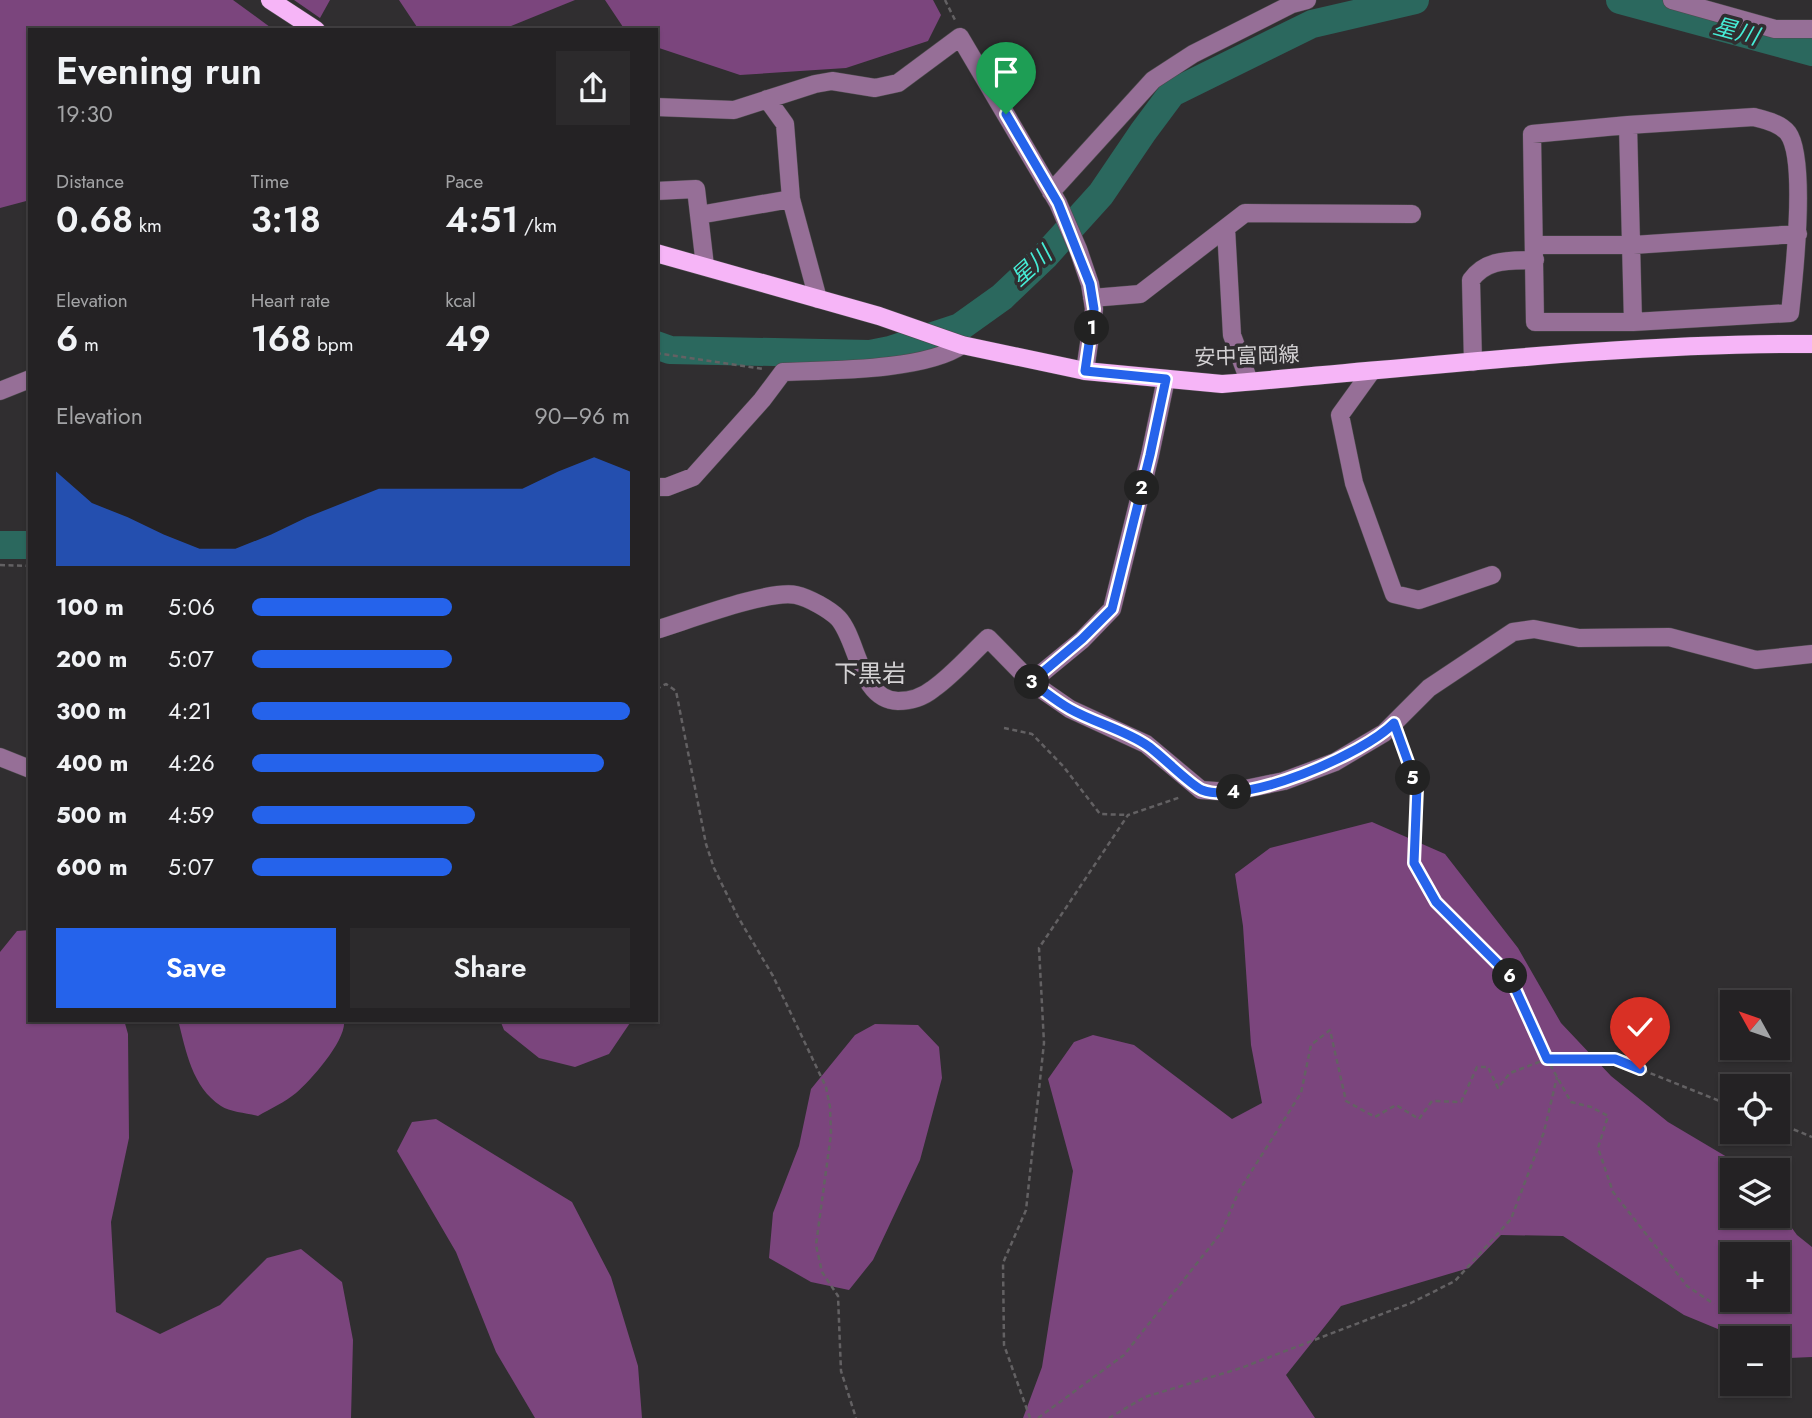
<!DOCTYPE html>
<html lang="en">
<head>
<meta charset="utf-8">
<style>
	:root { --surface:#242224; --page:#2c2a2c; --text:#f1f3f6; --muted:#a3a4a6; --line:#413f41; --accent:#2563eb }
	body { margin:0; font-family:Jost,"Noto Sans JP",sans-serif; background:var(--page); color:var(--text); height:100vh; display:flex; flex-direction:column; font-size:26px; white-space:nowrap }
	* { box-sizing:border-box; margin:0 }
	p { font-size:23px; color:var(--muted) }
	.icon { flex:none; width:38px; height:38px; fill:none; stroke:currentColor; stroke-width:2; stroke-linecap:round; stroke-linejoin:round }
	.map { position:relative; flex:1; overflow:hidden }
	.panel { position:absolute; left:28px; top:28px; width:630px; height:994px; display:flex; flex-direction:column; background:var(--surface); border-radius:0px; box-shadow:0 2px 5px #0004,0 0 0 2px var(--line) }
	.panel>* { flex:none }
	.needle { width:46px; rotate:310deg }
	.tools { position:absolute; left:1720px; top:990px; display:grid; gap:14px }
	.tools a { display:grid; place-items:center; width:70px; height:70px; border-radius:0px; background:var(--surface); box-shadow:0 2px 5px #0004,0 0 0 2px var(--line); font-size:35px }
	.pin { position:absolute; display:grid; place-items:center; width:60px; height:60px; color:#fff; margin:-72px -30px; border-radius:50% 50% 50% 0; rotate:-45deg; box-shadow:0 0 7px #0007 }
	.pin .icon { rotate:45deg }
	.km { position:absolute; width:35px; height:35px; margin:-18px; border-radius:50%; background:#222; color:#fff; font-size:19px; line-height:35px; text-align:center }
	.round { display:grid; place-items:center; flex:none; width:74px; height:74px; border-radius:0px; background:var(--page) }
	.headline { display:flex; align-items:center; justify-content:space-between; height:119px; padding:0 28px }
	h1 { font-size:38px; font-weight:600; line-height:52px }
	.figures { display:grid; grid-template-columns:repeat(3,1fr); gap:10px; height:119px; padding:7px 28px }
	.figures div { display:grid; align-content:center }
	.figures b { font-size:35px; font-weight:600 }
	.figures small { font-size:19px; font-weight:400 }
	.figures p { font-size:19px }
	.chart { height:196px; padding:14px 28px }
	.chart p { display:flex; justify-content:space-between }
	.chart svg { width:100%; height:126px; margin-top:7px; fill:var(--accent); opacity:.7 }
	.action { display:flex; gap:14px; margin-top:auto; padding:14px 28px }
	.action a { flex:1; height:80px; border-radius:0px; background:var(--accent); color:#fff; font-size:28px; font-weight:600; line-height:80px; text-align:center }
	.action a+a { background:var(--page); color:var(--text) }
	ul { padding:0 28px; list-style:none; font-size:23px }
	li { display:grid; grid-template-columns:112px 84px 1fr; align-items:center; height:52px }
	li i { height:18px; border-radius:9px; background:var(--accent) }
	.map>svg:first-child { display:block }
</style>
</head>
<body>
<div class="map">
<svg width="1812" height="1418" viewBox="0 0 1812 1418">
	<rect width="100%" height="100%" fill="#302e30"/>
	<path fill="#7b457d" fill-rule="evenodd" d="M 0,0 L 233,0 L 274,30 L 30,30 L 30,200 L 0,208 Z
		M 294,0 L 330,0 L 320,18 Z
		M 399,0 L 575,0 L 501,30 L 419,30 Z
		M 605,0 L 933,0 L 941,15 L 928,41 L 846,68 L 740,75 L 656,47 L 656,30 L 625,30 Z
		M 1372,822 L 1445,854 L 1518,948 L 1561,1023 L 1611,1076 L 1668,1122 L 1732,1160 L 1743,1171 L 1732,1171 L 1732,1216 L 1778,1216 L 1778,1209 L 1797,1235 L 1812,1247 L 1812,1357 L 1789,1358 L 1778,1354 L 1778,1339 L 1742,1339 L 1684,1315 L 1563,1236 L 1501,1235 L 1469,1268 L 1341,1306 L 1286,1375 L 1315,1418 L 1023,1418 L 1042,1367 L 1073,1171 L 1048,1079 L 1074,1042 L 1093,1035 L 1134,1045 L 1232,1119 L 1262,1103 L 1251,1045 L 1243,926 L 1235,874 L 1270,848 ZM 1732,1255 L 1778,1255 L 1778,1300 L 1732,1300 Z
		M 30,930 L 30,1020 L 124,1020 L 128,1034 L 129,1138 L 111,1222 L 116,1312 L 160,1334 L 220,1305 L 267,1258 L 301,1249 L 342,1282 L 353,1340 L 351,1418 L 0,1418 L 0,952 L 17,931 Z
		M 178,1020 L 344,1020 C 347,1040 311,1080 296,1093 C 285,1102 270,1109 258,1116 C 247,1113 230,1112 221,1106 C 192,1087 186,1051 178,1020 Z
		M 500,1020 L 632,1020 L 609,1054 L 575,1067 L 539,1058 L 504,1030 Z
		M 875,1024 L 918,1025 L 939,1047 L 942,1078 L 920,1160 L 873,1260 L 849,1290 L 811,1282 L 769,1258 L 773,1213 L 799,1146 L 811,1089 L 855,1035 Z
		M 436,1119 L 572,1202 L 611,1277 L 638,1366 L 642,1418 L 535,1418 L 496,1352 L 456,1252 L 397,1151 L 412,1122 Z"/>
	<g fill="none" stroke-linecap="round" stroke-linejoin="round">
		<path stroke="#2b685e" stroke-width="28" d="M 1620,0 L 1812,52
			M 656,345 L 670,350 L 870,354 L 890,350 L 960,327 L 1002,297 L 1045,256 L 1101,194 L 1143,132 L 1172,93 L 1312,24 L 1415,0
			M 0,545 L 30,545"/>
		<g stroke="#4d4b4d" stroke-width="19">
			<path id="minor" d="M 1672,0 L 1775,29 L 1812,29
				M 767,99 L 785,124 L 791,199 L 818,299
				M 656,107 L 734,110 L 815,84 L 832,81 L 875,88 L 898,83 L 960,37 L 1058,203 L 1078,249 L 1090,284 L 1094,309 L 1085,371
				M 1754,117 C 1765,120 1780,123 1788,133 C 1807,159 1794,277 1790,313 L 1633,322 L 1535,322 L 1532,134 L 1628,125 Z
				M 1628,125 L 1633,322
				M 656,191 L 696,189 L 705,266
				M 1051,192 L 1153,80 L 1193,54 L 1292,4 L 1307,0
				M 699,215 L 791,199
				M 1226,228 L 1232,335 L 1249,381
				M 1534,245 L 1633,245 L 1798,234
				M 1092,298 L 1140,294 L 1245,213 L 1412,214
				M 1473,362 L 1471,280 C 1487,258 1510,261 1535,260
				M 1371,372 L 1340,415 L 1354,483 L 1394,594 L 1419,600 L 1492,575
				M 0,391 L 30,379
				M 656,487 L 667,487 L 693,477 L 762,400 L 783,372 C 829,370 925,371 962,345
				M 656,630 C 686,621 770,589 796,595 C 809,598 829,609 838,618 C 858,639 859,700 898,701 C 911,701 923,697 933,689 C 953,675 970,655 988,638 L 1031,682 L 1070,709 L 1146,744 L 1201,790 L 1231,792 L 1284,781 L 1335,762 L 1384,733 L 1429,688 L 1513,632 L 1534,629 L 1579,638 L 1669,637 L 1756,660 L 1812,654
				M 1031,682 L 1082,640 L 1112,609 L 1150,455 L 1166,379
				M 0,757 L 30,769"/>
		</g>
		<g stroke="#4d4b4d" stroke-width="19">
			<path id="major" d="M 270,0 L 316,30
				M 656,253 L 879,316 L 962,345 L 1085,371 L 1222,384 C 1418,368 1615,343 1812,344"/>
		</g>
		<path stroke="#636163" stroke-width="2.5" stroke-dasharray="5 3.5" stroke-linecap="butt" d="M 945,0 L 956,22
			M 656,353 L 764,369
			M 0,565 L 30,566
			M 656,689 L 666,684 L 676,691 L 706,844 L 714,868 L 738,917 L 773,976 L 826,1087 L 830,1107 L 831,1134 L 816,1245 L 822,1272 L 838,1296 L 841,1371 L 856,1418
			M 1004,728 L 1032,734 L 1063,766 L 1100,814 L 1128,815
			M 1399,739 L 1417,787 L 1414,863 L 1436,902 L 1509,975 L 1547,1059 L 1571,1102 L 1591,1107 L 1608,1116 L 1598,1148 L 1613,1192 L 1687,1286 L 1714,1304
			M 1778,1123 L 1812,1137
			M 1030,1418 L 1004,1345 L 1003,1263 L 1026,1210 L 1044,1043 L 1039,948 L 1128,815 L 1181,797
			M 1038,1418 L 1124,1355 L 1221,1233 L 1239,1191 L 1301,1093 L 1311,1045 L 1330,1030 L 1346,1101 L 1375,1117 L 1396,1105 L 1419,1119 L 1432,1101 L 1461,1102 L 1477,1067 L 1488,1067 L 1498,1088 L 1510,1073 L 1547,1059 L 1615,1059 L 1732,1106
			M 1109,1418 L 1145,1397 L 1241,1368 L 1411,1303 L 1455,1281 L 1511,1219 L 1544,1132 L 1557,1077"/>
		<use href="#minor" stroke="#966f97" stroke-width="18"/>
		<use href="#major" stroke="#f6b5f7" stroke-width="18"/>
	</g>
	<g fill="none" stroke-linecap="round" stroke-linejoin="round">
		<g stroke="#fff" stroke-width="14">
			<path id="route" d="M 1006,114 L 1058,203 L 1090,284 L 1094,309 L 1085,371 L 1166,379 L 1150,455 L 1112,609 L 1082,639 L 1031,682 C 1044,691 1057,702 1070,709 C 1095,723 1125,730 1148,746 C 1161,755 1190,785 1202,790 C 1244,806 1364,754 1394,723 L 1417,787 L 1414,863 L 1436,902 L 1509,975 L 1547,1059 L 1615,1059 L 1640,1069"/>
		</g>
		<use href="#route" stroke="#2563eb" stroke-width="9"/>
	</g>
	<g text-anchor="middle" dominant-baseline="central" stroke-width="7" stroke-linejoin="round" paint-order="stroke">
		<g font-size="21" fill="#d3d1d3" stroke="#302e30">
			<text transform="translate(1247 356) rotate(-2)">安中富岡線</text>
		</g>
		<g font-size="23" font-style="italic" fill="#46ecd6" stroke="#302e30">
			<text transform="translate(1736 31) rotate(15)">星川</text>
			<text transform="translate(1031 266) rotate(-42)">星川</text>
		</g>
		<g font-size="24" fill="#d3d1d3" stroke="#302e30">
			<text x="870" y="673">下黒岩</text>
		</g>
	</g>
</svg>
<div class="tools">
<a><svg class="needle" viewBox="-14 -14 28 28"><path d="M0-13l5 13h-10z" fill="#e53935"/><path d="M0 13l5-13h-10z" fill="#a3a4a6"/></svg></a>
<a><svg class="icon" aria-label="locate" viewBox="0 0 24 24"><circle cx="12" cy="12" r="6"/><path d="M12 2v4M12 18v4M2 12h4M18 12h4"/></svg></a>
<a><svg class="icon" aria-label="layers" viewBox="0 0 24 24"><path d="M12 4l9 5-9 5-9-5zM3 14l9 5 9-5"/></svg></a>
<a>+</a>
<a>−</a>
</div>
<div class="pin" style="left:1006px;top:114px;background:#1e9e55"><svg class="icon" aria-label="arrive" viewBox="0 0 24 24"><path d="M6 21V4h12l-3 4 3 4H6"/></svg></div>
<div class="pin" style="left:1640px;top:1069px;background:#d93025"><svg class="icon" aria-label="check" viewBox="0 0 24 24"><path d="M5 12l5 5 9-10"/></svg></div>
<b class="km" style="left:1092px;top:328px">1</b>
<b class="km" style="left:1142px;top:488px">2</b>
<b class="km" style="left:1032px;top:682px">3</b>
<b class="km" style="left:1234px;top:792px">4</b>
<b class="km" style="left:1413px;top:778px">5</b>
<b class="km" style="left:1510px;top:976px">6</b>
<section class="panel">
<div class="headline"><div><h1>Evening run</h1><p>19:30</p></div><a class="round"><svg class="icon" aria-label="share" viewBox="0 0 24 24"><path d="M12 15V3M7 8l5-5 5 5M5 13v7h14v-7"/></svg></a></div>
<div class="figures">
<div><p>Distance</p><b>0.68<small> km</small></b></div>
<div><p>Time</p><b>3:18</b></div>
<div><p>Pace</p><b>4:51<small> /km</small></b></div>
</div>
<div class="figures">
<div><p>Elevation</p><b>6<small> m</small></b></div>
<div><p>Heart rate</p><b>168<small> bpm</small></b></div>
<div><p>kcal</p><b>49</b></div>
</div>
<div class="chart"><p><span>Elevation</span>90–96 m</p>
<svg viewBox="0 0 160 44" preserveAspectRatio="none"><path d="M0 44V11L10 22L20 27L30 33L40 38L50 38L60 33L70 27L80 22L90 17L100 17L110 17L120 17L130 17L140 11L150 6L160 11V44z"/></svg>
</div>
<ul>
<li><b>100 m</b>5:06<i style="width:53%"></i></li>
<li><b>200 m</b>5:07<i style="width:53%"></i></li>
<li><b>300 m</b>4:21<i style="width:100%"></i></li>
<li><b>400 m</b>4:26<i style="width:93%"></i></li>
<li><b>500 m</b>4:59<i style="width:59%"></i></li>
<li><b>600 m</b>5:07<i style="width:53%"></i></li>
</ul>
<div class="action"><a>Save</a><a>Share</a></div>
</section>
</div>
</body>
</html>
